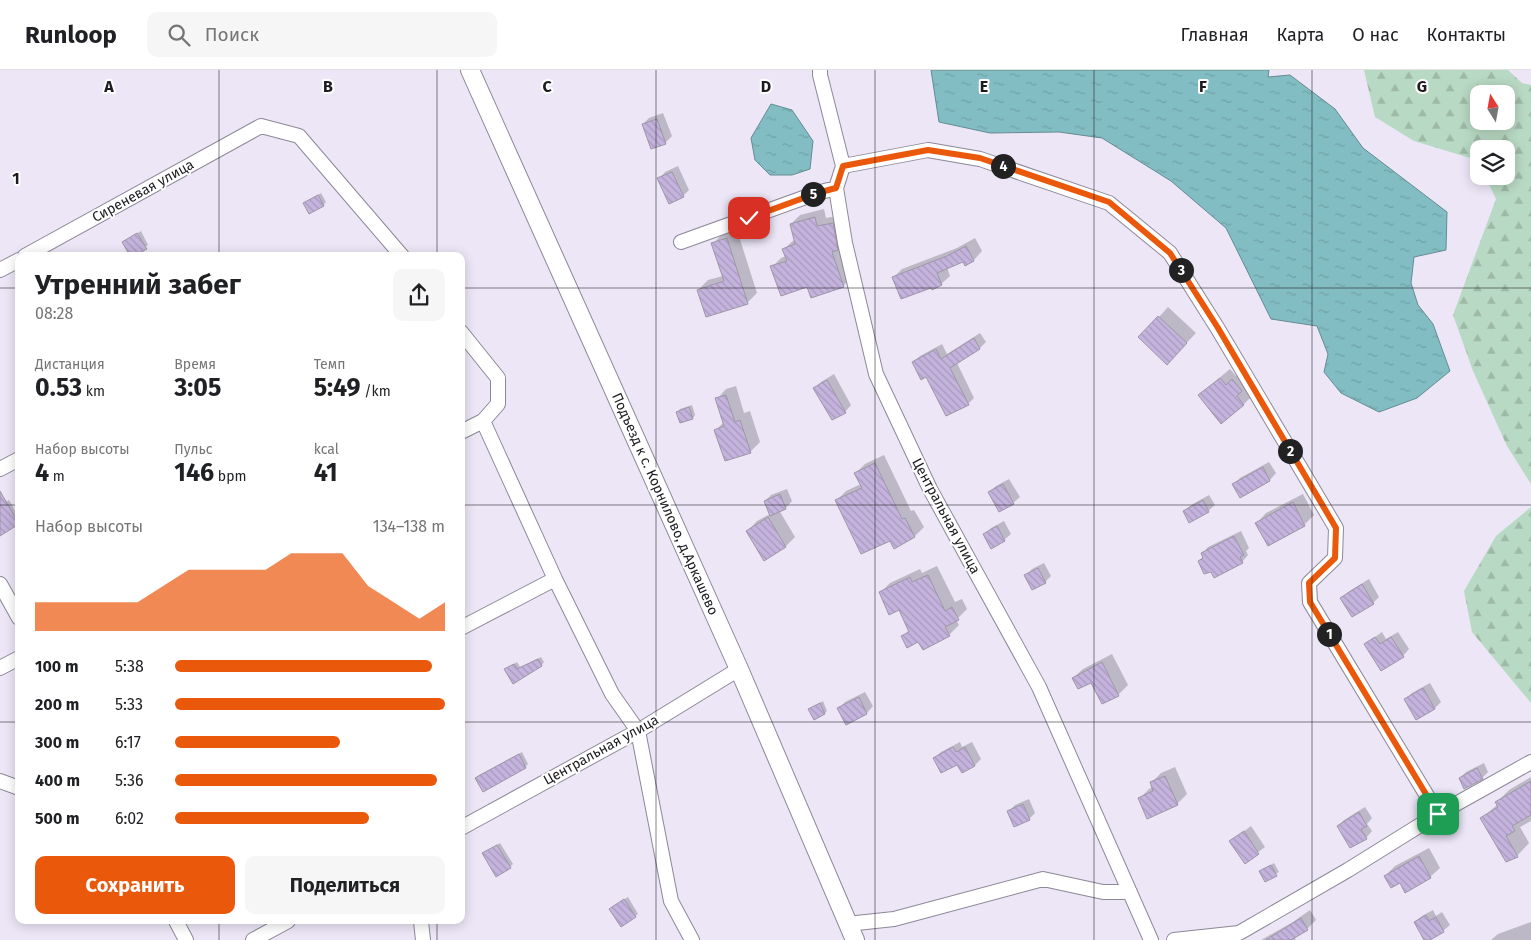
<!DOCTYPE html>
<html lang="ru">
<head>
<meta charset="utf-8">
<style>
	:root { --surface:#fff; --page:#f6f6f6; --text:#202124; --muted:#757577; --line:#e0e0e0; --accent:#ea580c }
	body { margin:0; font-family:"Fira Sans",sans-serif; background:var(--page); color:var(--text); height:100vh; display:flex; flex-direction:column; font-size:19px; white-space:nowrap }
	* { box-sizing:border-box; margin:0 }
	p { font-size:16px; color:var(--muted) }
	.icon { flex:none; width:28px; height:28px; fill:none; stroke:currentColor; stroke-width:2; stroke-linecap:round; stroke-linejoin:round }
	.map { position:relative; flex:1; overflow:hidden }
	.panel { position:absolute; left:15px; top:182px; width:450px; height:672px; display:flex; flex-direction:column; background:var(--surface); border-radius:10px; box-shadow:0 2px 12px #0003 }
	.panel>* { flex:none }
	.needle { width:32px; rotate:349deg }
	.tools { position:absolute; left:1470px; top:15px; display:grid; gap:10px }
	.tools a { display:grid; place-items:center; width:45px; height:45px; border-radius:10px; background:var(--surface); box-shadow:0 2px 12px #0003; font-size:25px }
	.pin { position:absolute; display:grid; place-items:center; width:42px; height:42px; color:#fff; margin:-21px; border-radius:10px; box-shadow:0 2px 8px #0006 }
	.km { position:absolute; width:25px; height:25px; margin:-12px; border-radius:50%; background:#222; color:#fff; font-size:14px; line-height:25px; text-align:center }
	.round { display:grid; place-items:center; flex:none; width:52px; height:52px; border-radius:10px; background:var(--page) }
	.overview { display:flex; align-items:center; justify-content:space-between; height:85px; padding:0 20px }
	h1 { font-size:28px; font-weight:700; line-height:38px }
	.stats { display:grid; grid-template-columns:repeat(3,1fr); gap:8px; height:85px; padding:5px 20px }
	.stats div { display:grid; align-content:center }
	.stats b { font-size:25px; font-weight:700 }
	.stats small { font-size:14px; font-weight:400 }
	.stats p { font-size:14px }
	.chart { height:140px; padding:10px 20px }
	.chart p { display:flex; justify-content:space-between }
	.chart svg { width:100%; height:90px; margin-top:5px; fill:var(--accent); opacity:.7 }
	.cta { display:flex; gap:10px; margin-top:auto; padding:10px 20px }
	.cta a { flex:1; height:58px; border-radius:10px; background:var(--accent); color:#fff; font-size:20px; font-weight:700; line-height:58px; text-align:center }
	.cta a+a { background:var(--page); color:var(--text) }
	ul { padding:0 20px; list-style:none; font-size:16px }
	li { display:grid; grid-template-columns:80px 60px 1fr; align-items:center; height:38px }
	li i { height:12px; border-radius:6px; background:var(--accent) }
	header { display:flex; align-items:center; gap:30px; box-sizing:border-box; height:70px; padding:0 25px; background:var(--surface); border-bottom:1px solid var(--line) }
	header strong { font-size:24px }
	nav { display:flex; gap:28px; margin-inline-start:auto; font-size:18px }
	.search { width:350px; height:45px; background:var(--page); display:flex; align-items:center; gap:12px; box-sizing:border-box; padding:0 18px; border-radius:10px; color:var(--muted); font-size:19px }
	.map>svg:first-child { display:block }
</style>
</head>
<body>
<header>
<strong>Runloop</strong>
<div class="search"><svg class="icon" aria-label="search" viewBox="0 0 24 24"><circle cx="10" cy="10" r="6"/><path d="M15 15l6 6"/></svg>Поиск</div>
<nav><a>Главная</a><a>Карта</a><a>О нас</a><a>Контакты</a></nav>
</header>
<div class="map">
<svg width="1531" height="870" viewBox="0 0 1531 870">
	<defs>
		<pattern id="forest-firs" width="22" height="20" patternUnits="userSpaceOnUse" patternTransform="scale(1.25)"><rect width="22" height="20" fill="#b8d9c3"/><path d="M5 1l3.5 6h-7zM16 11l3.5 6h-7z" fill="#9ebaa7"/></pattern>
		<pattern id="water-ripples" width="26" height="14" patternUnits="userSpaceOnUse" patternTransform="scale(1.25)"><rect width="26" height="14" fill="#82bdc3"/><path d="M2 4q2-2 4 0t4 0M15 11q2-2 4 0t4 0" fill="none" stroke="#70a2a7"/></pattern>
		<pattern id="building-back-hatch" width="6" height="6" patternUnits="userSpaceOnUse" patternTransform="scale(1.25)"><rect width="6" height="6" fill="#c4b3dd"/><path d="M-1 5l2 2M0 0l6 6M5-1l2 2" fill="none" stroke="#a899bd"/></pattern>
	</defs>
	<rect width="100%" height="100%" fill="#ece6f7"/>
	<path fill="url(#forest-firs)" fill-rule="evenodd" d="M 1364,0 L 1508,0 L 1522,13 L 1531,15 L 1531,414 L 1507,376 L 1473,301 L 1453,245 L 1496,129 L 1485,106 L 1506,106 L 1506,79 L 1479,79 L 1479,93 L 1477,90 L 1414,71 L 1375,47 ZM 1479,24 L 1506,24 L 1506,51 L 1479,51 Z
		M 1531,437 L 1531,633 L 1472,562 L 1464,521 L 1496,466 Z"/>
	<path fill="url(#water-ripples)" stroke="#648c92" d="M 931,0 L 1269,0 L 1268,7 L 1290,5 L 1335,39 L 1363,78 L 1447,142 L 1446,180 L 1414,187 L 1411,213 L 1418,235 L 1433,254 L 1450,301 L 1417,328 L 1379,342 L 1341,323 L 1324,302 L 1328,284 L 1317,256 L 1271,249 L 1226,158 L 1171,111 L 1102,68 L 1059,62 L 990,63 L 939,52 Z
		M 771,34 L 792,40 L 813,71 L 810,99 L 792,105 L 770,105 L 755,90 L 751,68 Z"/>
	<path fill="#0003" d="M 663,43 L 672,66 L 665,73 L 643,54 L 649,48 Z
		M 678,96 L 689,120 L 683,126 L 659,109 L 665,102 Z
		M 321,123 L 326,132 L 323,135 L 304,133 Z
		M 824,139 L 826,148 L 842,145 L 853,206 L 844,215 L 812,227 L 808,215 L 772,197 L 781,188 L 786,186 L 784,179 L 795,169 L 791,154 L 800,145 Z
		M 737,160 L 757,223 L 748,232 L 707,246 L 698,220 L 708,210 L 723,206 L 713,174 L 722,164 Z
		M 141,161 L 148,175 L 131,186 L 123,172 Z
		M 975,168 L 982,181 L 974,190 L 965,194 L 964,191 L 947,197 L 950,206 L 941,214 L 894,207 L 902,199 L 957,178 Z
		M 1168,237 L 1196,263 L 1177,283 L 1159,247 Z
		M 980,263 L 986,272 L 980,278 L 957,293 L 974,328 L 968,334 L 927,305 L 913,292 L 920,286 L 942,274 L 947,284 Z
		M 1230,299 L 1236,306 L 1243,301 L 1253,325 L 1244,334 L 1199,325 Z
		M 834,304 L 851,335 L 845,342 L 815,318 L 821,312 Z
		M 736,316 L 744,343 L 750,341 L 760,372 L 751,381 L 726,390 L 716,360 L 724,352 L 717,329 L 726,319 Z
		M 692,335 L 695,345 L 693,348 L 681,352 L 678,342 L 680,339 Z
		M 884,385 L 911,441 L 914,440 L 924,457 L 915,466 L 890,469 L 837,430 L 846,421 L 861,414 L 856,403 L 865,394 Z
		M 1269,392 L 1276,403 L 1270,410 L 1241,426 L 1234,414 L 1240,408 Z
		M 1009,409 L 1020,427 L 1013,433 L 989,422 L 996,416 Z
		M 787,419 L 792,431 L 786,438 L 779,440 L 795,467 L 786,476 L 748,461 L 757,451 L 770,444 L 765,431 L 771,425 Z
		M 1303,424 L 1314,445 L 1304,455 L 1268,474 L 1257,453 L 1266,443 Z
		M 1209,425 L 1215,435 L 1208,441 L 1184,441 L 1191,435 Z
		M 9,430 L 19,447 L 19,453 L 2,463 L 0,459 L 0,435 Z
		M 1004,451 L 1011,464 L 1004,470 L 985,464 L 991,458 Z
		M 1241,461 L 1249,478 L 1246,481 L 1248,485 L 1242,492 L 1211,500 L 1199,491 L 1204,486 L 1202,484 L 1208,477 Z
		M 1044,493 L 1051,506 L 1045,512 L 1026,506 L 1032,499 Z
		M 937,496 L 955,532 L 962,529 L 967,539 L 956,550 L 959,555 L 949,565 L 919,570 L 902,567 L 910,559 L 900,538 L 880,523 L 890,513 L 920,499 L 922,503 Z
		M 1369,509 L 1379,527 L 1373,533 L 1342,528 L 1348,522 Z
		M 1382,562 L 1386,569 L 1398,562 L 1409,579 L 1403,586 L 1365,574 Z
		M 1112,584 L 1128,615 L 1118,625 L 1103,633 L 1092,611 L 1073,608 L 1083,599 Z
		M 541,587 L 544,592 L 542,595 L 513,612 L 509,597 L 517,592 L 520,597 Z
		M 1430,613 L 1441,632 L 1435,638 L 1417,648 L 1406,629 L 1412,623 Z
		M 865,622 L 873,636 L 867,643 L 846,653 L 839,638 L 845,632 Z
		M 823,631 L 827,641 L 825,643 L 810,639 Z
		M 960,672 L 962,677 L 972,672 L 981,689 L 975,695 L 934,688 L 941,682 Z
		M 522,682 L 528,694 L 525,697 L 483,720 L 476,708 L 479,705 Z
		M 1484,693 L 1488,702 L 1482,708 L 1460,708 L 1466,702 Z
		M 1175,697 L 1187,724 L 1177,734 L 1139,729 L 1149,719 L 1153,717 L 1151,713 L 1161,703 Z
		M 1531,707 L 1531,751 L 1520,757 L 1529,773 L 1517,786 L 1482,748 L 1498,734 L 1497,732 L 1509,720 Z
		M 1029,729 L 1035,743 L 1029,749 L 1009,741 L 1015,735 Z
		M 1365,737 L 1372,748 L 1367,754 L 1372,761 L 1366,768 L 1338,756 L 1344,750 Z
		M 1251,756 L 1265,777 L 1245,792 L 1231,771 Z
		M 500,773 L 513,794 L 510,797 L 486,781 Z
		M 1429,778 L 1440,798 L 1430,807 L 1400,812 L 1385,806 L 1395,796 Z
		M 1274,793 L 1279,802 L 1265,810 L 1261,801 Z
		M 461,809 L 465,815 L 461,818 Z
		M 628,827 L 638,844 L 621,856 L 613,836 Z
		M 1310,840 L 1316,850 L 1307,859 L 1294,867 L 1296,870 L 1261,870 L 1293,852 Z
		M 1433,840 L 1436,846 L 1442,842 L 1450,855 L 1443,861 L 1425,870 L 1415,852 L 1422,846 Z
		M 1531,852 L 1531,870 L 1491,870 L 1498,864 Z"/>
	<path fill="url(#building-back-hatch)" stroke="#9d97a6" d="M 657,49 L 666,74 L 651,79 L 642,54 Z
		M 672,102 L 684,127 L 669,134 L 657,108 Z
		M 318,125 L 324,136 L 309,144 L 303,133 Z
		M 815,147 L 817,156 L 833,153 L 838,180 L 832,182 L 844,217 L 811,228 L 807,217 L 781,226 L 770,196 L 787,191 L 782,179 L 795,174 L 790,154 Z
		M 137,163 L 147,179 L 134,186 L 130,186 L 122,172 Z
		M 727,168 L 748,234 L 706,247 L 697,220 L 724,211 L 711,173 Z
		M 966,176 L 974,191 L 965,196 L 963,192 L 937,203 L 942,215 L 932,220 L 931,218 L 901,229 L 892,207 L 947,186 Z
		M 1158,246 L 1187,273 L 1167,295 L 1138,267 Z
		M 974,268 L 980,279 L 950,298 L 969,335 L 946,346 L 926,307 L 921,310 L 912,292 L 936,279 L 941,289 Z
		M 1220,308 L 1226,315 L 1232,309 L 1242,321 L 1237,326 L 1244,335 L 1221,354 L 1198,325 Z
		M 827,310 L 846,343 L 832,350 L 813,318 Z
		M 726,325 L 735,352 L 740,350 L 751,383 L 725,391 L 714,360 L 724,356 L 715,328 Z
		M 689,337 L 693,349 L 680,353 L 676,342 Z
		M 875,393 L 902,449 L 905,448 L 915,467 L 894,479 L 890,471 L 861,484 L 835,430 L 862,418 L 854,403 Z
		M 1263,397 L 1270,411 L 1240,428 L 1232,414 Z
		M 1003,414 L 1014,434 L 999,442 L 988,422 Z
		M 0,421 L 19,454 L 0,466 Z
		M 780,424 L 786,439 L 770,446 L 764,431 Z
		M 1203,430 L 1209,442 L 1189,453 L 1183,441 Z
		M 1293,432 L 1305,456 L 1268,476 L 1255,453 Z
		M 768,447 L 786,477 L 764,491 L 746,461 Z
		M 997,456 L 1005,471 L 991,479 L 983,464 Z
		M 1234,466 L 1244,485 L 1240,487 L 1243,493 L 1214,508 L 1211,502 L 1204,504 L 1198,491 L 1203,488 L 1201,483 Z
		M 1038,498 L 1046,513 L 1032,520 L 1024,505 Z
		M 928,505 L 945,541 L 952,537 L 959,550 L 945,557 L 950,566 L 923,580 L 918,572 L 907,578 L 901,566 L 909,562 L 899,540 L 889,545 L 879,522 L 910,507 L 912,512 Z
		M 1362,514 L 1374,534 L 1352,547 L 1340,528 Z
		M 1375,567 L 1380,574 L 1391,567 L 1404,587 L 1381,601 L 1364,574 Z
		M 538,589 L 542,596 L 513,614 L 504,599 L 514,594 L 517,599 Z
		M 1102,592 L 1119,626 L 1102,634 L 1091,613 L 1078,619 L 1072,608 Z
		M 1423,618 L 1435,639 L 1416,650 L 1404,629 Z
		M 859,627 L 867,644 L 846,655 L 837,638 Z
		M 820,633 L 825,644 L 814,650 L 808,639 Z
		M 953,677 L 956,682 L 965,677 L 975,696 L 962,703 L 957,695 L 941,703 L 933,688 Z
		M 519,684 L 526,698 L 483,722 L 475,708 Z
		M 1477,698 L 1483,709 L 1464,719 L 1459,708 Z
		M 1165,706 L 1178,735 L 1147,749 L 1138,728 L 1153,721 L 1150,712 Z
		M 1531,711 L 1531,745 L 1512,756 L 1515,761 L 1506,766 L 1518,787 L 1506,792 L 1480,748 L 1498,737 L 1495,732 Z
		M 1023,734 L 1030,750 L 1014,757 L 1007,741 Z
		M 1359,742 L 1367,756 L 1361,759 L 1367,769 L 1350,778 L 1337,756 Z
		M 1244,761 L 1259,784 L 1245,794 L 1229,771 Z
		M 497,775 L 511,798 L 496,807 L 482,783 Z
		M 1419,786 L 1431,808 L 1405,823 L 1400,813 L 1391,818 L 1384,806 Z
		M 1271,795 L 1277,806 L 1265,812 L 1259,801 Z
		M 624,829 L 636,847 L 621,857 L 609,839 Z
		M 1426,845 L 1429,851 L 1436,847 L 1444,862 L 1430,870 L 1424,870 L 1414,852 Z
		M 1301,848 L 1308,860 L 1291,870 L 1266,870 Z"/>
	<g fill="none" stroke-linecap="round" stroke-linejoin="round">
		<g stroke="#8d8897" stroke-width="16">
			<path id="minor" d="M 820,0 L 820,5 L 843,96 L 836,118 L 845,173 L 876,304 L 930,419 L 1039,617 L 1151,870
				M 843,96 L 928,80 L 980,89 L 1109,133 L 1170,183 L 1218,259 L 1336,458 L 1335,488 L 1309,513 L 1310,532 L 1438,744
				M 681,172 L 817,123 L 836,118
				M 25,186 L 261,56 L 299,66 L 402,186
				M 0,200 L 19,190
				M 461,262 L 498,308 L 498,334 L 483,351 L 555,509 L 612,624 L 638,661 L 671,831 L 692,870
				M 461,362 L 483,351
				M 0,399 L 19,389
				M 0,514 L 19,548
				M 461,558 L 555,509
				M 0,598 L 19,588
				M 0,711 L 19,718
				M 461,758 L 638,661 L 739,599
				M 176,851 L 186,870
				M 421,851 L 423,870
				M 847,854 L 894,849 L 1043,809 L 1103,822 L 1130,822
				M 253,870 L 288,851
				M 1174,870 L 1239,863 L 1348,800 L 1438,744 L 1531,692"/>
		</g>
		<g stroke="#8d8897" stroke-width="20">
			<path id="tertiary" d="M 470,0 L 739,599 L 855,870"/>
		</g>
		<use href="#minor" stroke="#fff" stroke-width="14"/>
		<use href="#tertiary" stroke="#fff" stroke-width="18"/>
	</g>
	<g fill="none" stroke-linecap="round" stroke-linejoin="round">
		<g stroke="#fff" stroke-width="10">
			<path id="route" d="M 749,148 L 817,123 L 836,118 L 843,96 L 928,80 L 980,88 L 1109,132 L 1170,183 L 1218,258 L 1336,458 L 1335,488 L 1309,513 L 1310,532 L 1438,744"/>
		</g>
		<use href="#route" stroke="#ea580c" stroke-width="6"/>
	</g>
	<path fill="none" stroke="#1d1b20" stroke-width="1" stroke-opacity="0.55" d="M 219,0 L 219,186M 437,0 L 437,186M 656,0 L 656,870M 875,0 L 875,870M 1094,0 L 1094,870M 1312,0 L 1312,870M 0,218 L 19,218M 461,218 L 1531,218M 0,435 L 19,435M 461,435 L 1531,435M 0,652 L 19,652M 461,652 L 1531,652M 219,851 L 219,870M 437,851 L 437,870"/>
	<g text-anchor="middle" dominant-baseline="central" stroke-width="4" stroke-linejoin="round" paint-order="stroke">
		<g font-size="14" fill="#1d1b20" stroke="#fff">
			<text transform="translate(143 121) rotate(-29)">Сиреневая улица</text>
			<text transform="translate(665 434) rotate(66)">Подъезд к с. Корнилово, д.Аркашево</text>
			<text transform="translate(946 446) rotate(62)">Центральная улица</text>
			<text transform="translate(601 680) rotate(-29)">Центральная улица</text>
		</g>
	</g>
	<g font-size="16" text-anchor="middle" font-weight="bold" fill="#1d1b20" stroke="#fff" stroke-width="4" stroke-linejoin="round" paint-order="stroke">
		<text x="109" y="22">A</text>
		<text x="328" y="22">B</text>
		<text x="547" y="22">C</text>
		<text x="766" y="22">D</text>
		<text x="984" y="22">E</text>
		<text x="1203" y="22">F</text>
		<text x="1422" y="22">G</text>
		<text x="16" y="114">1</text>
	</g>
</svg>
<div class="tools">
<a><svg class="needle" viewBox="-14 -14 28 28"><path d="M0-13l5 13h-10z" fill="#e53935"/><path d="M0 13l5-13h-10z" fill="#757577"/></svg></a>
<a><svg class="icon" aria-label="layers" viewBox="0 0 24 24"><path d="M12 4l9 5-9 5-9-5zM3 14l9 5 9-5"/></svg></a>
</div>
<div class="pin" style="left:1438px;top:744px;background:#1e9e55"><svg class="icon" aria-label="arrive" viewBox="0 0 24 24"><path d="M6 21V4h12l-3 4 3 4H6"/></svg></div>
<div class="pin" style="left:749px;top:148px;background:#d93025"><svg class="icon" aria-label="check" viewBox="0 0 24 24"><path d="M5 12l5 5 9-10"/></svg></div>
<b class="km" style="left:1329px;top:564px">1</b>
<b class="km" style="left:1290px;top:381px">2</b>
<b class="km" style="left:1181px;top:200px">3</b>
<b class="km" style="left:1003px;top:96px">4</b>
<b class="km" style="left:813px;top:124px">5</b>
<section class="panel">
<div class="overview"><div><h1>Утренний забег</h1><p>08:28</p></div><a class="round"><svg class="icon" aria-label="share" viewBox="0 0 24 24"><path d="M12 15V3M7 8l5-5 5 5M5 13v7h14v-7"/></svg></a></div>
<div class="stats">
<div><p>Дистанция</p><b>0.53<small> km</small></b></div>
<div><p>Время</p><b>3:05</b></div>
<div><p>Темп</p><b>5:49<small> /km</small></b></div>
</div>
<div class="stats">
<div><p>Набор высоты</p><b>4<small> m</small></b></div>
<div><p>Пульс</p><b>146<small> bpm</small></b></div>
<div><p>kcal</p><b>41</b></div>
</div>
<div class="chart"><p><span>Набор высоты</span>134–138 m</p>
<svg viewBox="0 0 160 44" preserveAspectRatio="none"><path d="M0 44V30L10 30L20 30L30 30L40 30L50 22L60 14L70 14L80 14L90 14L100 6L110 6L120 6L130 22L140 30L150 38L160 30V44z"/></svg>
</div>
<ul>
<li><b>100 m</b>5:38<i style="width:95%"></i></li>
<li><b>200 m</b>5:33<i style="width:100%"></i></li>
<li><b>300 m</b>6:17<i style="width:61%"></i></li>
<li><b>400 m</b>5:36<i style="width:97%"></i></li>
<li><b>500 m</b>6:02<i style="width:72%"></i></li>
</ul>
<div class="cta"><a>Сохранить</a><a>Поделиться</a></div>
</section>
</div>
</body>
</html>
